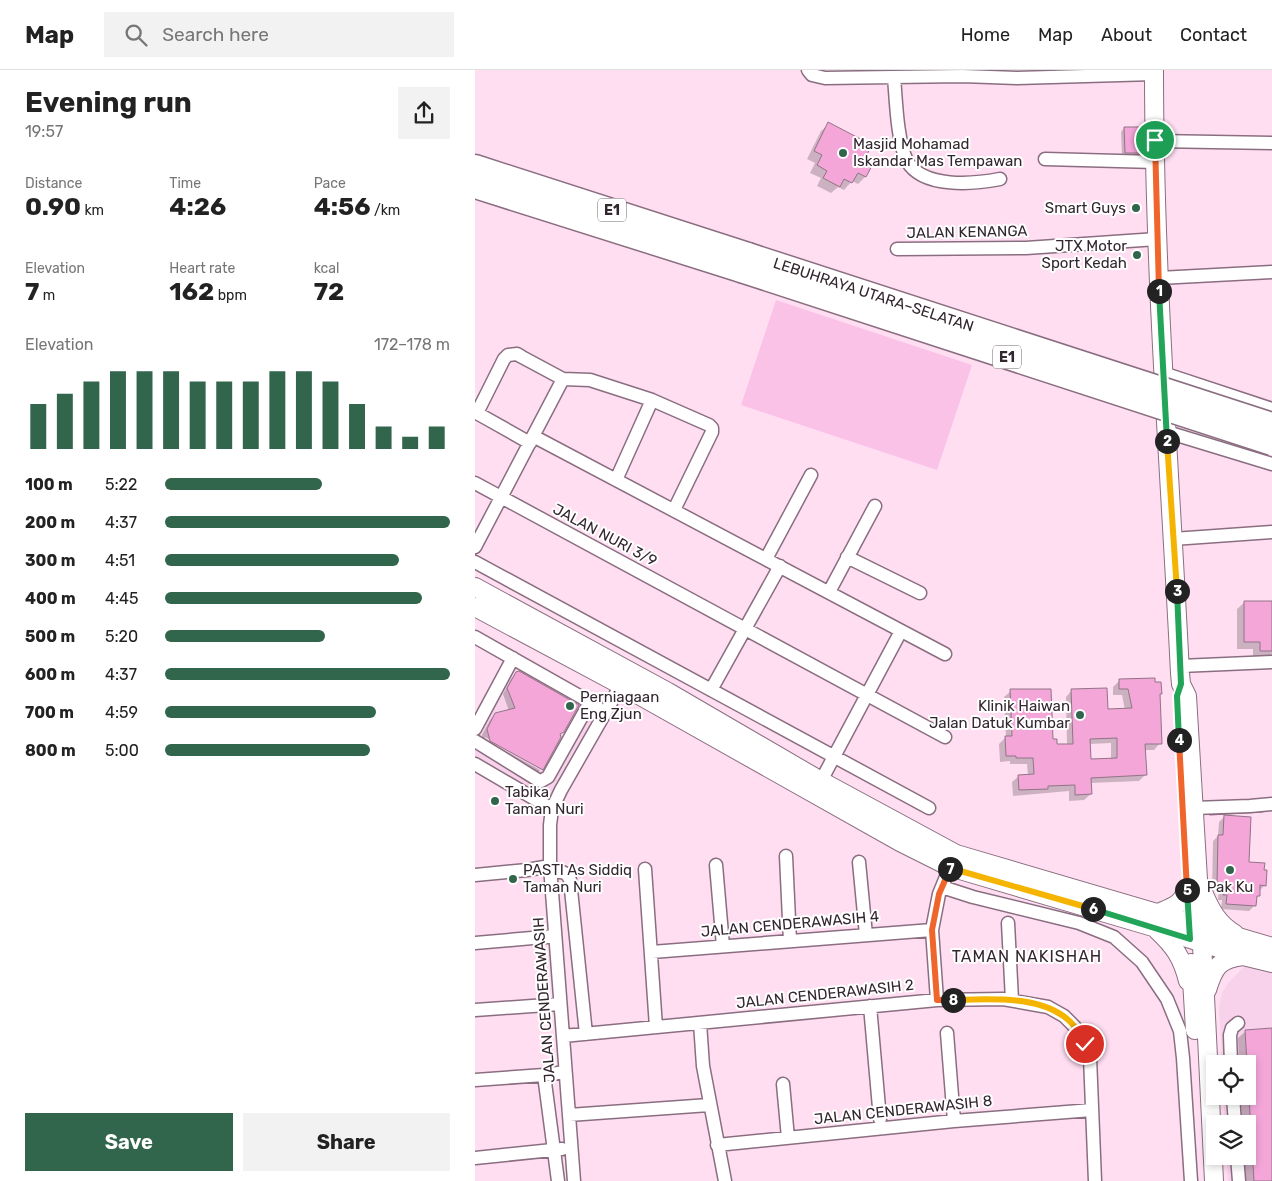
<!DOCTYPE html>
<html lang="en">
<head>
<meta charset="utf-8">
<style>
	:root { --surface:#fff; --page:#f2f2f2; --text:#222; --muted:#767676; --line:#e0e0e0; --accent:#31664c }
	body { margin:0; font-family:Rubik,sans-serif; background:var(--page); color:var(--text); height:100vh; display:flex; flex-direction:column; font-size:19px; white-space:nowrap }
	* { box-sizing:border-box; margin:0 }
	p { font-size:16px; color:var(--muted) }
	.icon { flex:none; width:28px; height:28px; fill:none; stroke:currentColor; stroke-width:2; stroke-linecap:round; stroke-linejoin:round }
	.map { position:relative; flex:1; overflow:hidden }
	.sheet { display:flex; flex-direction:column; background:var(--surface); width:475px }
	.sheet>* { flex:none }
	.buttons { position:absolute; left:731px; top:985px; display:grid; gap:10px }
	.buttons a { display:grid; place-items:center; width:50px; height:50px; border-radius:0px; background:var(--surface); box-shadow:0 2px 8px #0003; font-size:25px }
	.pin { position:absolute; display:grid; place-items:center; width:42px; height:42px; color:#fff; margin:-21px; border:2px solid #fff; border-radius:50%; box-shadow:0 1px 5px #0007 }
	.km { position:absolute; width:25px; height:25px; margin:-12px; border-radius:50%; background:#222; color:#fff; font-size:14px; line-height:25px; text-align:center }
	.round { display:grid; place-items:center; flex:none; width:52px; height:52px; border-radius:0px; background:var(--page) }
	.summary { display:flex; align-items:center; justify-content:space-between; height:85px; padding:0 25px }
	h1 { font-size:28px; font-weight:700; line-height:38px }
	.metrics { display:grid; grid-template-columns:repeat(3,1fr); gap:8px; height:85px; padding:5px 25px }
	.metrics div { display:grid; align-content:center }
	.metrics b { font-size:25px; font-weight:700 }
	.metrics small { font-size:14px; font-weight:400 }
	.metrics p { font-size:14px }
	.chart { height:140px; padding:10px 25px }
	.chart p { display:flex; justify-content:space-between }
	.chart svg { width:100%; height:90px; margin-top:5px; stroke:var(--accent); stroke-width:6 }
	.action { display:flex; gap:10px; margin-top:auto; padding:10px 25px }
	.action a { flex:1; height:58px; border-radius:0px; background:var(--accent); color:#fff; font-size:20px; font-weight:700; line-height:58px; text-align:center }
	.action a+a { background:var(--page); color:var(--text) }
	ul { padding:0 25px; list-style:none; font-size:16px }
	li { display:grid; grid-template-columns:80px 60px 1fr; align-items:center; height:38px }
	li i { height:12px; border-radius:6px; background:var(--accent) }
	header { display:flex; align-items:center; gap:30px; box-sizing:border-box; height:70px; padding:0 25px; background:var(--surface); border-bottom:1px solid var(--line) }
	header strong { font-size:24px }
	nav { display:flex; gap:28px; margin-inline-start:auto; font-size:18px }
	.search { width:350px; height:45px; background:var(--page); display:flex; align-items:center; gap:12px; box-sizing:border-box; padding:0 18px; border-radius:0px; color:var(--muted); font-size:19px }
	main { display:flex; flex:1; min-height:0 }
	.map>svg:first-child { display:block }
</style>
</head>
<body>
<header>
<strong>Map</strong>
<div class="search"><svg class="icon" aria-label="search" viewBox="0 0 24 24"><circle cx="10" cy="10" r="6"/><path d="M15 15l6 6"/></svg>Search here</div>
<nav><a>Home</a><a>Map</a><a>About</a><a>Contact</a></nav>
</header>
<main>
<section class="sheet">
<div class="summary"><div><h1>Evening run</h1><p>19:57</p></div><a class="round"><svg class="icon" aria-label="share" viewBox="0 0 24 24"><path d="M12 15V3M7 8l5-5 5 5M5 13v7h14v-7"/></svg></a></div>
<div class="metrics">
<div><p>Distance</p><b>0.90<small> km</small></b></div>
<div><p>Time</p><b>4:26</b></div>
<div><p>Pace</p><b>4:56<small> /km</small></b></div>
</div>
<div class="metrics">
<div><p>Elevation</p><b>7<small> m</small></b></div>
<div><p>Heart rate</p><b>162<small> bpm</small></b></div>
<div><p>kcal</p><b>72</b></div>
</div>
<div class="chart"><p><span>Elevation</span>172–178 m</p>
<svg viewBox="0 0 160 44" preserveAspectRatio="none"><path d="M5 44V22M15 44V17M25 44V11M35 44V6M45 44V6M55 44V6M65 44V11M75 44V11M85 44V11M95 44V6M105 44V6M115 44V11M125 44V22M135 44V33M145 44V38M155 44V33"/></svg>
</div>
<ul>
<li><b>100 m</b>5:22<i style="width:55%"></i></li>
<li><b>200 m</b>4:37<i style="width:100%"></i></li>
<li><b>300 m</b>4:51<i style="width:82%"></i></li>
<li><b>400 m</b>4:45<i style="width:90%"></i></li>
<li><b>500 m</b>5:20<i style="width:56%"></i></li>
<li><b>600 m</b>4:37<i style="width:100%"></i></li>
<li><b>700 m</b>4:59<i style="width:74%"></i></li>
<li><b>800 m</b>5:00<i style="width:72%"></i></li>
</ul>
<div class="action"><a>Save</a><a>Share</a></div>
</section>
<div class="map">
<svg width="797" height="1111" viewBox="0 0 797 1111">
	<rect width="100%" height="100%" fill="#ffdef2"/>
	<path fill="#f8d1ea" d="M 43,586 L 127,632 L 68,740 L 0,703 L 0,664 Z
		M 772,894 L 797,901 L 797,1111 L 753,1111 L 751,1086 L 772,1086 L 772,1054 L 750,1054 L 748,1026 L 772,1026 L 772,994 L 747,994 L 744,937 L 747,923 L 754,912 Z"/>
	<path fill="#fbc2e7" d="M 301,230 L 497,295 L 462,400 L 266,335 Z"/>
	<path fill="#0003" fill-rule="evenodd" d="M 354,54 L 389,88 L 397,93 L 390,107 L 383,114 L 377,111 L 369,120 L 363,117 L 356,123 L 342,116 L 346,108 L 335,103 L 340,93 L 332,89 L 346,61 Z
		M 649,58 L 663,79 L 665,83 L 661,86 L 647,86 L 646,62 Z
		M 770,532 L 797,532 L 797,588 L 778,588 L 778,579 L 762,579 L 762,539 Z
		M 42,603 L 84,665 L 67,698 L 10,667 L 9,669 L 65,700 L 61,705 L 10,676 L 7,665 L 15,650 L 21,644 L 34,641 L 28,624 L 36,609 Z
		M 644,611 L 683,625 L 685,673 L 679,680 L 669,680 L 670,705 L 664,711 L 615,713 L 616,724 L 609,730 L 594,731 L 594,721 L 538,726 L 537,712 L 544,706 L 553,706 L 552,694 L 535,694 L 535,691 L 525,692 L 524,674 L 531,667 L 529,627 L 536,621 L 581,675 L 592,675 L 591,627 L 597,620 L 631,641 L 650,640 L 647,625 L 638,625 L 638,617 ZM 636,673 L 636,689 L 614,690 L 614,674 Z
		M 749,747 L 772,793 L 790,815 L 784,821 L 783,826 L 780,829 L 780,835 L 774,841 L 746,839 L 747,830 L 743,830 L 744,819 L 737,819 L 738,771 L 743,766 L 744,752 Z
		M 797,960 L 797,1111 L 771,1111 L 769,1086 L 772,1086 L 772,1054 L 767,1054 L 766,1026 L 772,1026 L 772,994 L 764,994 L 763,968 L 771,961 Z"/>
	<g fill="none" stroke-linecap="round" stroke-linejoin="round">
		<path stroke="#986086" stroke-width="3" d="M 735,744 L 787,741"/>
	</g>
	<path fill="#f4a6d9" stroke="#917486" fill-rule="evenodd" d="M 353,52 L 397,75 L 390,88 L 399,92 L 391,107 L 383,103 L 377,113 L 369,109 L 365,117 L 348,108 L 352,101 L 342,95 L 347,85 L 339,81 Z
		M 649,57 L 664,57 L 664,77 L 666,77 L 666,83 L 650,83 Z
		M 769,531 L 797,531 L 797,581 L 785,581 L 785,572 L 769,572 Z
		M 44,601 L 104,635 L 89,662 L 85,664 L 86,667 L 68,700 L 15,671 L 12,659 L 20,643 L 40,638 L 32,618 L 41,602 Z
		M 680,608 L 680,612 L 686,612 L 687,624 L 685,624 L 687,674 L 670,674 L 672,705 L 616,708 L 617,724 L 600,725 L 600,715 L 573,716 L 573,719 L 544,720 L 543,705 L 559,704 L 558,688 L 541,688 L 541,686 L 531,686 L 530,666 L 537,666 L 535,619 L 576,619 L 578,669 L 582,669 L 582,674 L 598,674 L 596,619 L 632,618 L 633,639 L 657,638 L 653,619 L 644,619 L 644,609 ZM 642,668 L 642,688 L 616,689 L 615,669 Z
		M 749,745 L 776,747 L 774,792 L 790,793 L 789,800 L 792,800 L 791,816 L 785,815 L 785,826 L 782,826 L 781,836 L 751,834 L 752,825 L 748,825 L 749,814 L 742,814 L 743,765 L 748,765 Z
		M 797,958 L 797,1111 L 779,1111 L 770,960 Z"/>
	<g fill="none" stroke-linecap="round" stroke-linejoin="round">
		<g stroke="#8a6e80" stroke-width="15">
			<path id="street" d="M 333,0 L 337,5 L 350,8 L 487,6 L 542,8 L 679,4
				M 419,7 C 421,30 422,71 432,91 C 448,119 499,114 525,109
				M 680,71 L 797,73
				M 570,89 L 680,92
				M 422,179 L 551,178 L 682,169
				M 684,208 L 797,202
				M 688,303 L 797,339
				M 0,342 L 55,373
				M 2,343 L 29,289 L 33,285 L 42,284 L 47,287 L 88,309 L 115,310 L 177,330 L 234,355 L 237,358 L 237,362 L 199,440
				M 692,362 L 797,394
				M 58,366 L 470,584
				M 141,410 L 177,330
				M 0,413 L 470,667
				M 698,469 L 797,462
				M 0,477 L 88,309
				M 372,487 L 445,523
				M 291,489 L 336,405
				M 0,492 L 454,738
				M 354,522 L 400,436
				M 0,567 L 122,636
				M 705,596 L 797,592
				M 236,620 L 305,496
				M 0,659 L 38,588
				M 0,671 L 63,710 L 66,711 L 73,707 L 115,632
				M 0,694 L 77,739
				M 346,711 L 426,561
				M 719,738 L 775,736 L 797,734
				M 311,786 L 315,871
				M 384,792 L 391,865
				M 241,795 L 248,876
				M 170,799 L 181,957
				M 75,802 C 84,802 92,800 95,810 L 111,964
				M 0,805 L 52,800 L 75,796
				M 467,817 L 498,827 L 604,853 L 639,867 L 667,892 L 692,929 L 705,961 L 708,988 L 716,1111
				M 533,853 L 537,930
				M 0,873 L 80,866
				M 177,882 L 457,860
				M 462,930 L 457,860 L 464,824 L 475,797
				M 395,936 L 405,1049
				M 0,940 L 85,934
				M 225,953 L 228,996 L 250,1111
				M 472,963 L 479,1051
				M 88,966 L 462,930 L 528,929 L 573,937 L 589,946 L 600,957 L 610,974 L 615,987 L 620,1111
				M 756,994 L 755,965 L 757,958 L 763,953
				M 69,1005 L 83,1111
				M 0,1010 L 69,1005 L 90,1002
				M 308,1014 L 313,1068
				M 758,1026 L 760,1054
				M 94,1045 L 234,1035
				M 242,1075 L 479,1051 L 617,1040
				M 762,1086 L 764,1111
				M 0,1088 L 87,1079
				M 99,1111 L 75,796 L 75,755 L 77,739 L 86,720 L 146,615"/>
		</g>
		<g stroke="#8a6e80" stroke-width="20">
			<path id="secondary" d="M 679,0 C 679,201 695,402 705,603 L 706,614 L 712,626 L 730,926 L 739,1111
				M 0,517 L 193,622 L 346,711 L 481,784 L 797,877
				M 0,537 L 146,615 L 425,772 L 475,797 L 678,857 L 768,886 L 797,893
				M 728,822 C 735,839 743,854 760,864
				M 681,844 C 697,837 706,836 712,819
				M 682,860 C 699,876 707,887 713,911
				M 716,893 L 720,960
				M 732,920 C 739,897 744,889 768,886"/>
		</g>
		<g stroke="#8a6e80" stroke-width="25">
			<path id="highway" d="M 0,96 L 273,184
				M 0,117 L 266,201"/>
		</g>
		<use href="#street" stroke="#fff" stroke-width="12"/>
		<use href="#secondary" stroke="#fff" stroke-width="18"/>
		<use href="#highway" stroke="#fff" stroke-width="22"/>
		<g stroke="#8a6e80" stroke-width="25" stroke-linecap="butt">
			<g id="highway-bridge">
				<path id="s1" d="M 273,184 L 797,354"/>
				<path d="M 266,201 L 797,374"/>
			</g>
		</g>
		<use href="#highway-bridge" stroke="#fff" stroke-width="22"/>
	</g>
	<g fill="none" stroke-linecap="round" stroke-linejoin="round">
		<g stroke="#fff" stroke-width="10">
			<path id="split-1" d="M 680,70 L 684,221"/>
		</g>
		<g stroke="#fff" stroke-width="10">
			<path id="split-2" d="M 684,221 L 692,371"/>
		</g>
		<g stroke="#fff" stroke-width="10">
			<path id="split-3" d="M 692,371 L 702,521"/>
		</g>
		<g stroke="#fff" stroke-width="10">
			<path id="split-4" d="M 702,521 L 706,614 L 702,626 L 704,670"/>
		</g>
		<g stroke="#fff" stroke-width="10">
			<path id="split-5" d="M 704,670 L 712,820"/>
		</g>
		<g stroke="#fff" stroke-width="10">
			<path id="split-6" d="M 618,839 L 715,869 L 712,820"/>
		</g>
		<g stroke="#fff" stroke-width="10">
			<path id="split-7" d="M 475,799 L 475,798 L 618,839"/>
		</g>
		<g stroke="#fff" stroke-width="10">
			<path id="split-8" d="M 475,799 L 464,824 L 457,860 L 462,930 L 478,930"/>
		</g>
		<g stroke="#fff" stroke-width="10">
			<path id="split-9" d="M 478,930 C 516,929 574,924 600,957 C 604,962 607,968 610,974"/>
		</g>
		<use href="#split-1" stroke="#f0652b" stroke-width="6"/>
		<use href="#split-2" stroke="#22a559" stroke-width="6"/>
		<use href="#split-3" stroke="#f5b400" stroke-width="6"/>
		<use href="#split-4" stroke="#22a559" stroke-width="6"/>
		<use href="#split-5" stroke="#f0652b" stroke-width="6"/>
		<use href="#split-6" stroke="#22a559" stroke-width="6"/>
		<use href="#split-7" stroke="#f5b400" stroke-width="6"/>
		<use href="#split-8" stroke="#f0652b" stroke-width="6"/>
		<use href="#split-9" stroke="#f5b400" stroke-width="6"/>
	</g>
	<g fill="#31664c" stroke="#fff" stroke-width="2">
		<circle cx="368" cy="83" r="5"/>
		<circle cx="661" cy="138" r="5"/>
		<circle cx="662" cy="185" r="5"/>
		<circle cx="95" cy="636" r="5"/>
		<circle cx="605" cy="645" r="5"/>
		<circle cx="20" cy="731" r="5"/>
		<circle cx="755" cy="800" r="5"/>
		<circle cx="38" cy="809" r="5"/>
	</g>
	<g text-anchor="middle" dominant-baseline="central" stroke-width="4" stroke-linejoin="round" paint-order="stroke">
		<g fill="#fff" stroke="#70686d" stroke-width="1">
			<rect x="123" y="128.5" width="28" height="23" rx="4"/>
			<rect x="518" y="275.5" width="28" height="23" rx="4"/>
		</g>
		<g font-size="14" font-weight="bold" fill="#33272f">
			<text x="137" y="140">E1</text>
			<text x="532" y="287">E1</text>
		</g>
		<g font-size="15" fill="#33272f" stroke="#fff" text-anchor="start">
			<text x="378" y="74">Masjid Mohamad<tspan x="378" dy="17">Iskandar Mas Tempawan</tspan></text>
			<text x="651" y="138" text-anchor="end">Smart Guys</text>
			<text x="652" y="176" text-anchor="end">JTX Motor<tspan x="652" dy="17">Sport Kedah</tspan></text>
			<text x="105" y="627">Perniagaan<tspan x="105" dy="17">Eng Zjun</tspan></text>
			<text x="595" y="636" text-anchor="end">Klinik Haiwan<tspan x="595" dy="17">Jalan Datuk Kumbar</tspan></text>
			<text x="30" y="722">Tabika<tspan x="30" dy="17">Taman Nuri</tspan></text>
			<text x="48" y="800">PASTI As Siddiq<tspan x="48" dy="17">Taman Nuri</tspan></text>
			<text x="755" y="817" text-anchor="middle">Pak Ku</text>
		</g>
		<g font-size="15" fill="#33272f" stroke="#fff">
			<text transform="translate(492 162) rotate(-1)">JALAN KENANGA</text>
			<text stroke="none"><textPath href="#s1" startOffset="132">LEBUHRAYA UTARA–SELATAN</textPath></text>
			<text transform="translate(130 465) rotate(28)">JALAN NURI 3/9</text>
			<text transform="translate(315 854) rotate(-5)">JALAN CENDERAWASIH 4</text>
			<text transform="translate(350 924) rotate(-6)">JALAN CENDERAWASIH 2</text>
			<text transform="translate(69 930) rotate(-94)">JALAN CENDERAWASIH</text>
			<text transform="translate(428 1040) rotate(-6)">JALAN CENDERAWASIH 8</text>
		</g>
		<g font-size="16" letter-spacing="1" fill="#33272f" stroke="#fff">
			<text x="552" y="886">TAMAN NAKISHAH</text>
		</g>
	</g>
</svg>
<div class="buttons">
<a><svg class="icon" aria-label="locate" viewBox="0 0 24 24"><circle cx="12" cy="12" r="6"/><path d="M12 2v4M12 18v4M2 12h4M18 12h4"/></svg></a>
<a><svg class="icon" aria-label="layers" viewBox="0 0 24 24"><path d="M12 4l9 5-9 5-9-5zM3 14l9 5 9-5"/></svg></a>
</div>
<div class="pin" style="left:680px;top:70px;background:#1e9e55"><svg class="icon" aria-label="arrive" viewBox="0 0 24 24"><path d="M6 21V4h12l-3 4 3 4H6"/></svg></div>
<div class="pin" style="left:610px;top:974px;background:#d93025"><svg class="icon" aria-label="check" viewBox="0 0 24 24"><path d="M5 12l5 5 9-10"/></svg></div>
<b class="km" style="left:684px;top:221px">1</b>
<b class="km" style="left:692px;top:371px">2</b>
<b class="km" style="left:702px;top:521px">3</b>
<b class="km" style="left:704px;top:670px">4</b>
<b class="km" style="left:712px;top:820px">5</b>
<b class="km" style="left:618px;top:839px">6</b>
<b class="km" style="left:475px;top:799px">7</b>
<b class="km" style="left:478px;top:930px">8</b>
</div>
</main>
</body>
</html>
